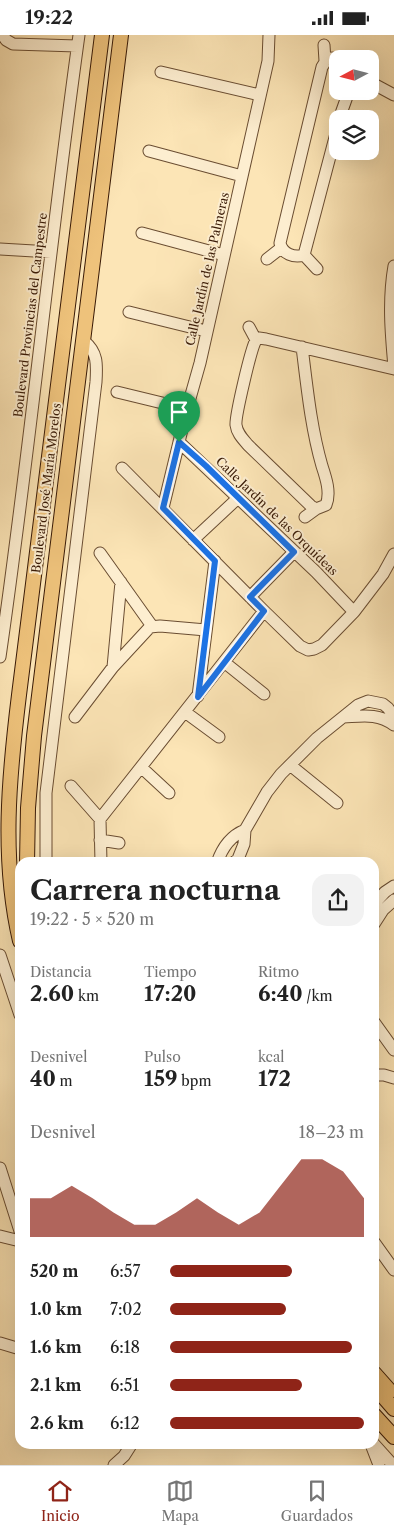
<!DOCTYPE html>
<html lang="es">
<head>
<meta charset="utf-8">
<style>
	:root { --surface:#fff; --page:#f2f2f2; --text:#222; --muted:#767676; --line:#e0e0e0; --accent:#8f2418 }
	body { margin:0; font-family:"Libre Caslon Text",serif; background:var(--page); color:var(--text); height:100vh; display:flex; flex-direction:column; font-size:19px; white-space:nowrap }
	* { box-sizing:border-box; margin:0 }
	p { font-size:16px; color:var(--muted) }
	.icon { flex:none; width:28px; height:28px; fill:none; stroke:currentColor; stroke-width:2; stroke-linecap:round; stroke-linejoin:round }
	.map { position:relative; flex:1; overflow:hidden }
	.details { position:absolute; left:15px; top:822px; width:364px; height:592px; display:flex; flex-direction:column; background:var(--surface); border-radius:15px; box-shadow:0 5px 20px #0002 }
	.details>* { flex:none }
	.needle { width:32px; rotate:263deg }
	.buttons { position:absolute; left:329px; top:15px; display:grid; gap:10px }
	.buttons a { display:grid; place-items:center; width:50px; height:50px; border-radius:10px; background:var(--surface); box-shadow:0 5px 20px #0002; font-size:25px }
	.pin { position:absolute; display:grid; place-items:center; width:42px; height:42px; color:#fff; margin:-51px -21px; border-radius:50% 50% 50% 0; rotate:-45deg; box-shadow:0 0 5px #0007 }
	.pin .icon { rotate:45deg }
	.round { display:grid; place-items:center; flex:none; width:52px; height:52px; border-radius:15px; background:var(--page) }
	.head { display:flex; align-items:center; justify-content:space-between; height:85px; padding:0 15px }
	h1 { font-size:28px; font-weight:700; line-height:38px }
	.stats { display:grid; grid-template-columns:repeat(3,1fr); gap:8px; height:85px; padding:5px 15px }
	.stats div { display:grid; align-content:center }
	.stats b { font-size:21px; font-weight:700 }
	.stats small { font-size:14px; font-weight:400 }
	.stats p { font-size:14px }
	.chart { height:140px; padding:10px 15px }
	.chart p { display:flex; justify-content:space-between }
	.chart svg { width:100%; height:90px; margin-top:5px; fill:var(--accent); opacity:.7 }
	ul { padding:0 15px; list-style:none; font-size:16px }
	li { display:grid; grid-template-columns:80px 60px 1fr; align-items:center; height:38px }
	li i { height:12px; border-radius:6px; background:var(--accent) }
	.status { display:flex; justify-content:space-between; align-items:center; height:35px; padding:0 25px; background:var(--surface); direction:ltr }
	.status svg { height:14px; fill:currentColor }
	.tabs { display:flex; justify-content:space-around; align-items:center; height:70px; border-top:1px solid var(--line); background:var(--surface); font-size:14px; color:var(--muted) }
	.tabs a { display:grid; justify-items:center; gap:2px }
	.tabs .on { color:var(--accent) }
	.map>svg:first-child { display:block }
</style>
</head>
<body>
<div class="status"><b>19:22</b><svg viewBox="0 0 49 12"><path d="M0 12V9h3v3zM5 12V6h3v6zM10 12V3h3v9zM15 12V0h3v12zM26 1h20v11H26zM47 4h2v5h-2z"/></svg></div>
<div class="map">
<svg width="394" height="1430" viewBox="0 0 394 1430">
	<rect width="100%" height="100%" fill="#fce5b6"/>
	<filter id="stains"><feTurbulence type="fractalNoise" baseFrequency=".004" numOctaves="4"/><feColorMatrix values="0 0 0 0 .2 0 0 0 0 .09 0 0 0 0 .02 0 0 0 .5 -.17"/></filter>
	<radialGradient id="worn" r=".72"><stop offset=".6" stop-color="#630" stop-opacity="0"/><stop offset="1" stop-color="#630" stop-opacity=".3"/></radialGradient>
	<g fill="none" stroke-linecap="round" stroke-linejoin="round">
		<g stroke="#6a4d32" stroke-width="13">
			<path id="minor" d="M 3,0 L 6,5 L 13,9 L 77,11
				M 324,10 L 325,26
				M 161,37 L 260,60
				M 370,47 L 394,60
				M 339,84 L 349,56
				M 149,116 L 242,141
				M 142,198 L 224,220
				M 0,214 L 51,217
				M 304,220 C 294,223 282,219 280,208 L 322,32 L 327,24 L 332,23 L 338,25
				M 304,220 L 338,91
				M 304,220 L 317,234
				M 267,224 L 281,213
				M 394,231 C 388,265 391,299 394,332
				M 129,277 L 206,296
				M 249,292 L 256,305
				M 256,305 C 251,313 235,382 236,390 C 237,398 242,403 248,410 L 311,471 L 316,474
				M 256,305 L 259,303 L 266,304 L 394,334
				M 302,312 C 307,352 311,393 322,431 C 326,443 331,458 326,470 L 316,474 L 305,482
				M 117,357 L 187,374
				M 179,407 L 316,537 L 354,577
				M 122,433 L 264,576 L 300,611 L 308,615 L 314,614 L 322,610 L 354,577 L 383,539 L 394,519
				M 163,473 L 187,374 L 200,328 L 268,26 L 269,0
				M 193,505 L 238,463
				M 100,518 L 152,591
				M 250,562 L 294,517
				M 0,622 C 30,415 50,207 79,0
				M 224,627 L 264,659
				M 113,632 L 121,547
				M 198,661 L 215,526
				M 185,677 L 219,702
				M 75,682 L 113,632 L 150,592 L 160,591 L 206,595
				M 344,682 C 363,681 378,678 394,690
				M 290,730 L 337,768
				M 142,733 L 169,758
				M 71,751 L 100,784 L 101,828
				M 100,784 L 264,576
				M 100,805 L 119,808
				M 46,828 L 46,758 L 96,347 C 97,330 98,317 84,306
				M 217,828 C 222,813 230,801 245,795
				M 233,828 L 238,824 L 244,809 L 245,795 L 267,757 L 281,739 L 317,703 L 358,670 L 368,666 L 383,669 L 388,673 L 394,682
				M 374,869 L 385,857 L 394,851
				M 374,889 L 383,875 L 394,865
				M 0,920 L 20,980
				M 374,987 L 394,1015
				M 374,1040 L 384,1040 L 394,1043
				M 0,1133 L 20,1196
				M 0,1201 L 20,1206
				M 374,1207 L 394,1235
				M 0,1308 L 20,1314
				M 374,1409 L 393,1430
				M 372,1412 L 379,1430
				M 114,1430 L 124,1421 L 131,1410"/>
		</g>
		<g stroke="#391a06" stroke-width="16">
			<path id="major" d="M 27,828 L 28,773 L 34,701 L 121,0
				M 20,906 C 1,824 9,741 19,660 C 25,610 32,559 38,509 C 60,340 81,170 102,0
				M 374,1338 L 390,1356
				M 374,1351 L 394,1374
				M 374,1380 L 394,1402"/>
		</g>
		<use href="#minor" stroke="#fdeed0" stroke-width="11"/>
		<use href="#major" stroke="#eec27b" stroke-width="14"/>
	</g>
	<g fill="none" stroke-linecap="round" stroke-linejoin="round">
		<g stroke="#fff" stroke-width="10">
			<path id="route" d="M 179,407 L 206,431 L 294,517 L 250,562 L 264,576 L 198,662 L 215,526 L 163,473 Z"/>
		</g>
		<use href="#route" stroke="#1a73e8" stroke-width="6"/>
	</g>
	<g text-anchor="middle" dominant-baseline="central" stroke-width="4" stroke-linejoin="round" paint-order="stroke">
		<g font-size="12" fill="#391a06" stroke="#fdeed0">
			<text transform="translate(207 234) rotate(-77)">Calle Jardín de las Palmeras</text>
			<text transform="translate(30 280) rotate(-83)">Boulevard Provincias del Campestre</text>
			<text transform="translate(46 453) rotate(-83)">Boulevard José María Morelos</text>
			<text transform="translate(277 481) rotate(44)">Calle Jardín de las Orquídeas</text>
		</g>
	</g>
	<rect width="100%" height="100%" filter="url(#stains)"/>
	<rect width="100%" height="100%" fill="url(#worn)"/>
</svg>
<div class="buttons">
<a><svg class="needle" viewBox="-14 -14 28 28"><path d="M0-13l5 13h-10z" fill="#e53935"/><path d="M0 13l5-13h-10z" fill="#767676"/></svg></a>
<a><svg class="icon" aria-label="layers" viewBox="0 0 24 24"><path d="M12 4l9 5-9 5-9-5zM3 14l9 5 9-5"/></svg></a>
</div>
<div class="pin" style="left:179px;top:407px;background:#1e9e55"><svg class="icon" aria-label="arrive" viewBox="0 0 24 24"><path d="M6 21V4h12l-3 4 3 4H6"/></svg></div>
<section class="details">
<div class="head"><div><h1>Carrera nocturna</h1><p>19:22 · 5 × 520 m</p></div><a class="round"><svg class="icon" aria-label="share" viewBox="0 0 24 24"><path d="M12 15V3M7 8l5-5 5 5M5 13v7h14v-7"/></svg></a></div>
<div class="stats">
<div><p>Distancia</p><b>2.60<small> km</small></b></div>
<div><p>Tiempo</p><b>17:20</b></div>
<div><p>Ritmo</p><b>6:40<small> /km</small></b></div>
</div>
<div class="stats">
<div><p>Desnivel</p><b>40<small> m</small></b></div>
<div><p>Pulso</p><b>159<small> bpm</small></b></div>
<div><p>kcal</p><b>172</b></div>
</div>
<div class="chart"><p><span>Desnivel</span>18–23 m</p>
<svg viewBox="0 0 160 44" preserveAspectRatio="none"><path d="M0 44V25L10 25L20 19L30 25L40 32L50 38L60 38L70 32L80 25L90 32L100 38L110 32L120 19L130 6L140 6L150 12L160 25V44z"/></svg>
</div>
<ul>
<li><b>520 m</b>6:57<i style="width:63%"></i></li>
<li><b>1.0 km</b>7:02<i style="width:60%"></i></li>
<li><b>1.6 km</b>6:18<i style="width:94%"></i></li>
<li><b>2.1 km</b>6:51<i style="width:68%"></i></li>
<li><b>2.6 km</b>6:12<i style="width:100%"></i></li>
</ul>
</section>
</div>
<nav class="tabs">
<a class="on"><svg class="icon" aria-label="home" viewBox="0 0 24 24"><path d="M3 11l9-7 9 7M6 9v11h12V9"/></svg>Inicio</a>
<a><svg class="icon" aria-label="map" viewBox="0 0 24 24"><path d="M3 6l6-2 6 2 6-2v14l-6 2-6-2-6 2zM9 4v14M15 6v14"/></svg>Mapa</a>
<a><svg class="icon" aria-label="saved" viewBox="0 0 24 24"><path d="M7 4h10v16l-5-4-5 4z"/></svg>Guardados</a>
</nav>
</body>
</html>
